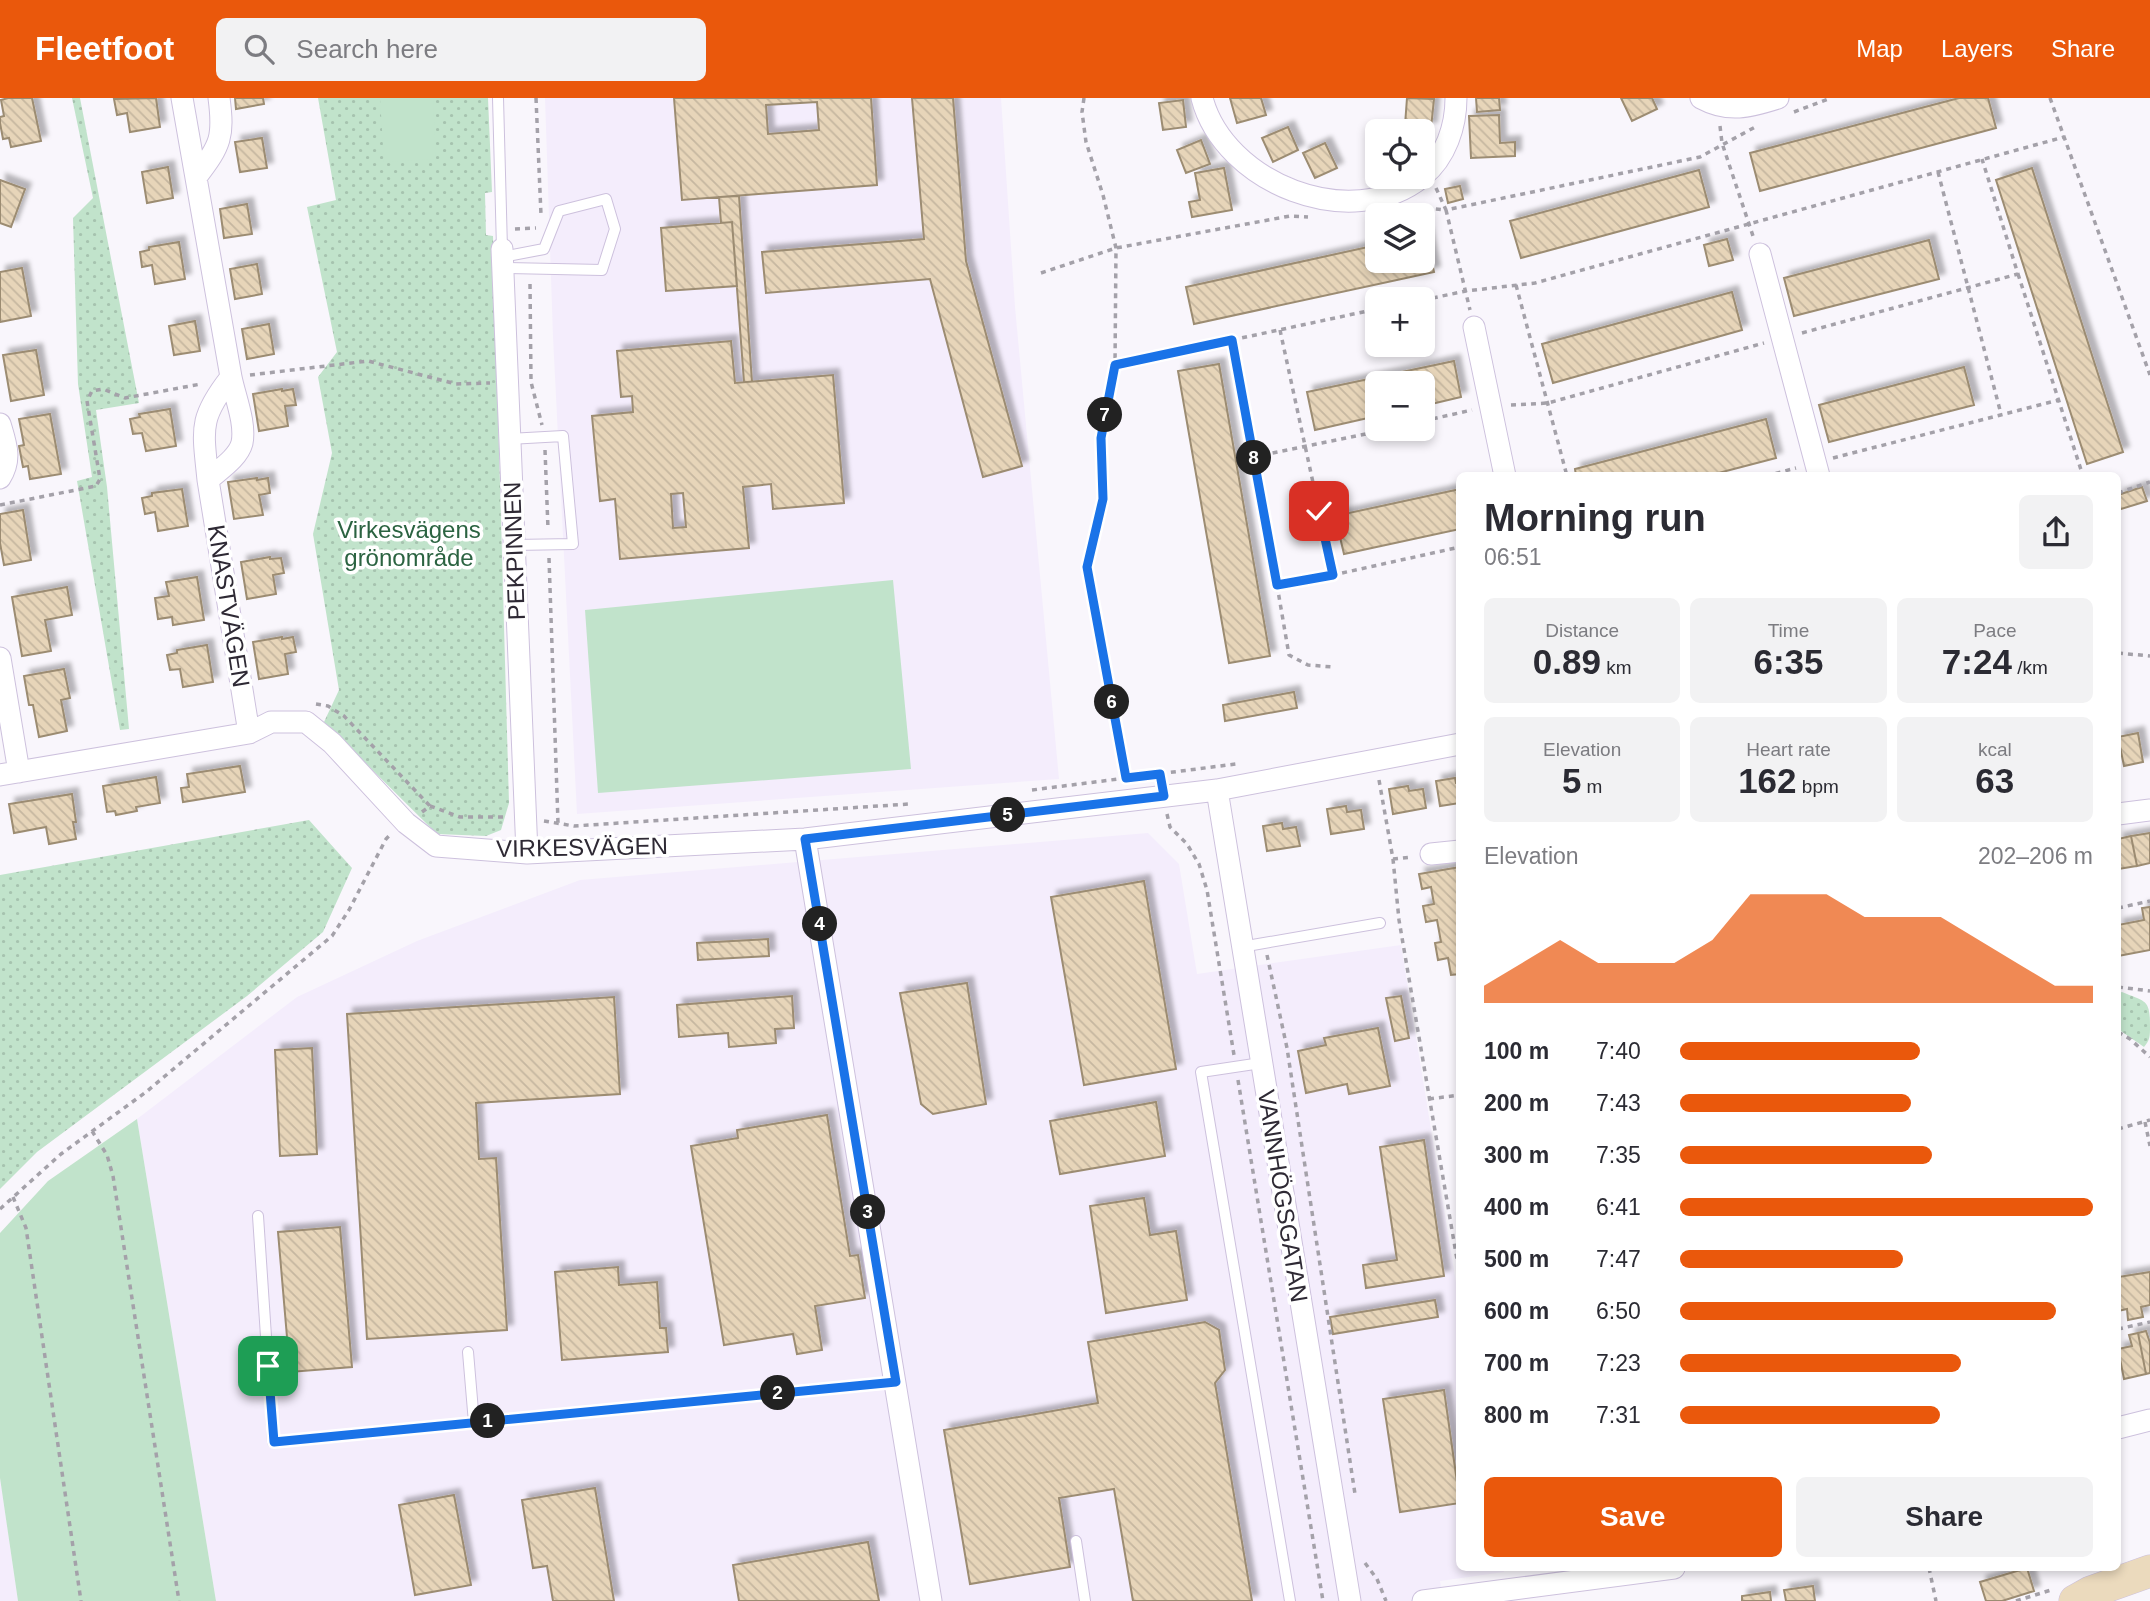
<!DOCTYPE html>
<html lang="en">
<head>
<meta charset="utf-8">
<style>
	:root { --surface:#fff; --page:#f2f2f3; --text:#2b2b33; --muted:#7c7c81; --accent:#ea580c }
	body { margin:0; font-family:Helvetica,sans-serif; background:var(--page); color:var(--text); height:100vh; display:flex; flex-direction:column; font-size:26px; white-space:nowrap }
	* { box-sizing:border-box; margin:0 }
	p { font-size:23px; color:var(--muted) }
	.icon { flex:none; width:38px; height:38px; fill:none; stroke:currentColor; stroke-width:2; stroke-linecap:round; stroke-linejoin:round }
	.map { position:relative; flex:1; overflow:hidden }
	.drawer { position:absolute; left:1456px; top:374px; width:665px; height:1099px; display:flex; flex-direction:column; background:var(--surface); border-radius:10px; box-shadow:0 4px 10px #0003 }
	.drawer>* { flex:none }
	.buttons { position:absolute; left:1365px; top:21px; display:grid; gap:14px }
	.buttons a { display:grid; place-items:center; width:70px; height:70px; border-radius:10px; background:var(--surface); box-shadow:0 4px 10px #0003; font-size:35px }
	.pin { position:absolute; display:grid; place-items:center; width:60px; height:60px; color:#fff; margin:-30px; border-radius:14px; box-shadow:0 4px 10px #0006 }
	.km { position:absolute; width:35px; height:35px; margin:-18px; border-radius:50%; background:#222; color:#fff; font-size:19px; line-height:35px; text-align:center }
	.round { display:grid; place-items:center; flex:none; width:74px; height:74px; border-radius:10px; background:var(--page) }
	.overview { display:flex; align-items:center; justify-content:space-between; height:119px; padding:0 28px }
	h1 { font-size:38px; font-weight:700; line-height:52px }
	.metrics { display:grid; grid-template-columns:repeat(3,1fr); gap:10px; height:119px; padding:7px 28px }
	.metrics div { display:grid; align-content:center; border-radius:10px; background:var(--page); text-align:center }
	.metrics b { font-size:35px; font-weight:700 }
	.metrics small { font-size:19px; font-weight:400 }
	.metrics p { font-size:19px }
	.chart { height:196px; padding:14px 28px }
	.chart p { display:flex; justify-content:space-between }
	.chart svg { width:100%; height:126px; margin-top:7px; fill:var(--accent); opacity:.7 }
	.action { display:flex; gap:14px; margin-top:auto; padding:14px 28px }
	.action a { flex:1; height:80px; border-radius:10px; background:var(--accent); color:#fff; font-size:28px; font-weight:700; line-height:80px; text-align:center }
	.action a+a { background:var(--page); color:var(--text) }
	ul { padding:0 28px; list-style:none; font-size:23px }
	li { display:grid; grid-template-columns:112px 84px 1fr; align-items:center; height:52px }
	li i { height:18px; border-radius:9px; background:var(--accent) }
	header { display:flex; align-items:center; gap:42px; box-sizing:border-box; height:98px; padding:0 35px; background:var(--accent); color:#fff }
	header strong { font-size:33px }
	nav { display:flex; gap:38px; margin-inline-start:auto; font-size:24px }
	.search { width:490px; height:63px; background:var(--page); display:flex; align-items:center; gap:18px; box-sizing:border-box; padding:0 24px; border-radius:10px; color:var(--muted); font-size:26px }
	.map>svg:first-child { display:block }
</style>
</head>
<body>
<header>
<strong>Fleetfoot</strong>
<div class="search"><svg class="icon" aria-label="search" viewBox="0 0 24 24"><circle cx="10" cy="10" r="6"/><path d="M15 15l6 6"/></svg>Search here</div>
<nav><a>Map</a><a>Layers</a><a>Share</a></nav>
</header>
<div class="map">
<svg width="2150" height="1503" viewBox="0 0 2150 1503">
	<defs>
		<pattern id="park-dots" width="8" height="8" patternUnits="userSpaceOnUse" patternTransform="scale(1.75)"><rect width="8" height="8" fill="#c1e3cb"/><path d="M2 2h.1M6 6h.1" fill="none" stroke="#a6c3af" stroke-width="1.8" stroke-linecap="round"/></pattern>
		<pattern id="building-back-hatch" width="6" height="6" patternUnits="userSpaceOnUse" patternTransform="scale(1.75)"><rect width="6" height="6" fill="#e7d5b9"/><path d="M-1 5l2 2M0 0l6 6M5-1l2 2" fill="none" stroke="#c6b7a0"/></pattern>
		<filter id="shadow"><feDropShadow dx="6" dy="-6" stdDeviation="2" flood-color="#0004"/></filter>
	</defs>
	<rect width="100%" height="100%" fill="#f9f6fc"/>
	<path fill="#f4edfc" d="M 545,0 L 1001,0 L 1015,209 L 1059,681 L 577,716 L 553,239 Z
		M 1148,735 L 1179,766 L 1197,876 L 1401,847 L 1459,1203 L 1460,1470 L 1503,1470 L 1504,1474 L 1440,1483 L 1443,1503 L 216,1503 L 137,1021 L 297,899 L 417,843 L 580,782 Z
		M 0,1380 L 18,1503 L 0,1503 Z"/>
	<path fill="url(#park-dots)" d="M 72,0 L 80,0 L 139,305 L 96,312 L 107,389 L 129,631 L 120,632 L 77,383 L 92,379 L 78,286 L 73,120 L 93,100 Z
		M 318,0 L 488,0 L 492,94 L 485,95 L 486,137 L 493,138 L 509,705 L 501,732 L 486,738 L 437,736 L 324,624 L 339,592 L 313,436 L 332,355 L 318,279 L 337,254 L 307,109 L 336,102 Z
		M 309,722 L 352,770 L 323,834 L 247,898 L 37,1054 L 0,1091 L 0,777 Z
		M 2122,894 C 2146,904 2150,901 2150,928 C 2150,938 2150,942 2144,949 L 2118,931 L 2118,895 Z"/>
	<path fill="#c1e3cb" d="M 380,0 L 433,0 L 436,61 L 384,64 Z
		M 893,482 L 911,671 L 598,695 L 585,512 Z
		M 137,1021 L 216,1503 L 18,1503 L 0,1380 L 0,1135 L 48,1083 Z"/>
	<path fill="url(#building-back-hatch)" stroke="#9c8c72" stroke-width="2" fill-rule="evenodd" filter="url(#shadow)" d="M 8,0 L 32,0 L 41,43 L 11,49 L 9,40 L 3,41 L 0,25 L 0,19 L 4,18 L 1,2 Z
		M 156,0 L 160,29 L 130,34 L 127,15 L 117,17 L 114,1 Z
		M 235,0 L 263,0 L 264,6 L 236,11 Z
		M 674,0 L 871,0 L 877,87 L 682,102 ZM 817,4 L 819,32 L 768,36 L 766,7 Z
		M 912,0 L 953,0 L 966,163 L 1022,368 L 983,379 L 930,181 L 766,195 L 762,154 L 924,141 Z
		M 1230,0 L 1261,0 L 1266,17 L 1237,25 Z
		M 1407,0 L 1434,1 L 1431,30 L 1405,27 Z
		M 1476,0 L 1499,0 L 1500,12 L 1477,14 Z
		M 1621,0 L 1652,0 L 1657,11 L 1632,23 Z
		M 1959,0 L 1988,0 L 1996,30 L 1760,93 L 1750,55 Z
		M 1183,2 L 1186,29 L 1163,32 L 1159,5 Z
		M 1499,17 L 1500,45 L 1515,44 L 1515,58 L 1471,60 L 1469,18 Z
		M 1288,29 L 1298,52 L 1273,64 L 1262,40 Z
		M 262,40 L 267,70 L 240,74 L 235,44 Z
		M 1201,42 L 1210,66 L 1186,75 L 1177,52 Z
		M 1325,45 L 1337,70 L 1315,80 L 1303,55 Z
		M 168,69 L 173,100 L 147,105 L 142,74 Z
		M 1224,70 L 1232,112 L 1192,119 L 1189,104 L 1200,102 L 1195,75 Z
		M 2032,70 L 2123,354 L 2087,366 L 1996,82 Z
		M 1699,72 L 1709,109 L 1521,160 L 1510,123 Z
		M 0,82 L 25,91 L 11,129 L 0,125 Z
		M 1460,88 L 1463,101 L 1448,105 L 1445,91 Z
		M 739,98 L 752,284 L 744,284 L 732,124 L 721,125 L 719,99 Z
		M 247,106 L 252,136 L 224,140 L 220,111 Z
		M 732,124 L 737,188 L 666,193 L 661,130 Z
		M 1426,136 L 1434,174 L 1194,226 L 1186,189 L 1377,147 L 1377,163 L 1423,163 L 1423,137 Z
		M 1727,141 L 1733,162 L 1709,168 L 1704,147 Z
		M 1929,142 L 1939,181 L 1794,218 L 1784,180 Z
		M 179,144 L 185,181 L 155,186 L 152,167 L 142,169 L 140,154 L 149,152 L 149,149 Z
		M 257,166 L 262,196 L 235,201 L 230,171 Z
		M 22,170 L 31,218 L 0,224 L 0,174 Z
		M 1732,194 L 1742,232 L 1553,285 L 1542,246 Z
		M 195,223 L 200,253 L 174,257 L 169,228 Z
		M 269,226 L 274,256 L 247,261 L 242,231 Z
		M 731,243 L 735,285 L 833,277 L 844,405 L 773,411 L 771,386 L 743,389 L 749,450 L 620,461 L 615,401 L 600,403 L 592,318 L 633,314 L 632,298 L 621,299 L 617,253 ZM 683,395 L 686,429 L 673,430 L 671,396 Z
		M 36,252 L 44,297 L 11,303 L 3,257 Z
		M 1454,263 L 1461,299 L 1423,308 L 1423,285 L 1377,285 L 1377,318 L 1315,332 L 1307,294 Z
		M 1219,266 L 1270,558 L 1229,565 L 1178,273 Z
		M 1964,269 L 1974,307 L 1829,344 L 1819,307 Z
		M 282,291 L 282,293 L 293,291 L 296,307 L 285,308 L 288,328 L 259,333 L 253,296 Z
		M 170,311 L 176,348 L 146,353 L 142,335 L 133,336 L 130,321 L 140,319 L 139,316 Z
		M 50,316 L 61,376 L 30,381 L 28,368 L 23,369 L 19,348 L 24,347 L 19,321 Z
		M 1766,321 L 1776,360 L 1707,378 L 1576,378 L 1575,371 Z
		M 257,380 L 257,382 L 268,380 L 270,395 L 259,397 L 263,417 L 234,421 L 228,384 Z
		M 2142,389 L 2147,403 L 2118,412 L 2118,397 Z
		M 182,391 L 188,428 L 158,433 L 155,414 L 145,416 L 142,400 L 152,398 L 152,395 Z
		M 1460,391 L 1460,431 L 1344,456 L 1335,418 Z
		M 23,412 L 31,462 L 4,467 L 0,445 L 0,416 Z
		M 270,459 L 270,461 L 281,460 L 284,475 L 273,477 L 276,496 L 247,501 L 241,464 Z
		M 197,479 L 204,522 L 173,527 L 172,519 L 158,521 L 155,500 L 169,498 L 166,484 Z
		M 67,489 L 72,517 L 45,522 L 51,553 L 22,558 L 12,499 Z
		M 282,539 L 282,541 L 293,539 L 296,554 L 285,556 L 288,576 L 259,581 L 253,544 Z
		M 207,547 L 213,584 L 183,589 L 180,571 L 170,572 L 167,557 L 177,555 L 177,552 Z
		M 64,571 L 70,600 L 61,602 L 67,633 L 39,639 L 33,607 L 29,607 L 24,578 Z
		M 1294,594 L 1297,610 L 1225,623 L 1223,607 Z
		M 2138,635 L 2143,664 L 2124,668 L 2118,639 Z
		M 240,668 L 245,694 L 183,704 L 181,690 L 189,689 L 187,676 Z
		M 156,679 L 160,705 L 136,709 L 137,713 L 116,717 L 115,713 L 107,714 L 103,688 Z
		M 1455,680 L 1456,685 L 1460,685 L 1460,705 L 1440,708 L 1436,683 Z
		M 1408,688 L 1409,693 L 1423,691 L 1426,710 L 1393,716 L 1389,691 Z
		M 72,696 L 76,724 L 73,724 L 76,741 L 49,746 L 46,729 L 14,735 L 9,706 Z
		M 1346,708 L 1347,714 L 1361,712 L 1364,731 L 1331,736 L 1327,711 Z
		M 1282,725 L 1283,731 L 1296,729 L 1300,748 L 1267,753 L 1263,728 Z
		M 2150,735 L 2150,765 L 2137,768 L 2131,738 Z
		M 2131,738 L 2137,768 L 2118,771 L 2118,741 Z
		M 1460,769 L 1460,876 L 1451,877 L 1448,860 L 1438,862 L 1435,845 L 1441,844 L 1437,822 L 1426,824 L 1423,808 L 1434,806 L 1431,789 L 1422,791 L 1419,776 Z
		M 1144,783 L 1176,971 L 1084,987 L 1051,799 Z
		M 2150,809 L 2150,852 L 2118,858 L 2118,827 L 2144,822 L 2142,810 Z
		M 768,841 L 769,858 L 698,862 L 697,845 Z
		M 967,885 L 986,1006 L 933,1016 L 921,1006 L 900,895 Z
		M 792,898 L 794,930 L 775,931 L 776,945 L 729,949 L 728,935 L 679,939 L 677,907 Z
		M 1401,898 L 1409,940 L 1395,943 L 1386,900 Z
		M 614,899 L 620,996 L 476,1005 L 479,1061 L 496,1060 L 507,1232 L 367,1241 L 347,916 Z
		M 1378,930 L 1390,988 L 1349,996 L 1347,986 L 1306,995 L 1298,953 L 1326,947 L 1324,940 Z
		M 312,950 L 317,1056 L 280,1058 L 275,952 Z
		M 1156,1004 L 1165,1058 L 1060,1076 L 1050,1023 Z
		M 827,1017 L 850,1158 L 858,1157 L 865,1200 L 815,1208 L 822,1252 L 797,1256 L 793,1236 L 724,1247 L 691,1048 L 738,1040 L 737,1032 Z
		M 1424,1042 L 1444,1178 L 1366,1190 L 1363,1167 L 1397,1162 L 1380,1049 Z
		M 1144,1100 L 1150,1137 L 1176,1133 L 1187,1202 L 1106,1215 L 1090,1108 Z
		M 340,1129 L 352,1269 L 290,1274 L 278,1134 Z
		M 618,1169 L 619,1187 L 657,1184 L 660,1230 L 666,1230 L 668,1254 L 562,1262 L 555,1174 Z
		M 2150,1174 L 2150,1207 L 2141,1209 L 2143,1219 L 2128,1222 L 2127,1211 L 2118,1213 L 2118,1179 Z
		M 1435,1202 L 1438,1219 L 1333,1236 L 1330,1219 Z
		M 1205,1224 L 1219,1232 L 1225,1272 L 1215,1285 L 1252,1503 L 1133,1503 L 1114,1391 L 1059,1400 L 1070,1469 L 970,1486 L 944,1332 L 1098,1305 L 1088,1244 Z
		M 2146,1233 L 2150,1245 L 2150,1275 L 2146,1276 L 2138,1235 Z
		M 2138,1235 L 2146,1276 L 2124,1281 L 2118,1251 L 2132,1248 L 2129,1237 Z
		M 1444,1292 L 1460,1405 L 1400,1414 L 1383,1301 Z
		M 595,1390 L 614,1503 L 553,1503 L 547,1468 L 533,1470 L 522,1402 Z
		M 454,1397 L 471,1487 L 415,1497 L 399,1407 Z
		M 868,1444 L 879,1503 L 739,1503 L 733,1467 Z
		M 2027,1470 L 2034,1493 L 2002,1503 L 1986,1503 L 1980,1484 Z
		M 1813,1488 L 1815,1503 L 1786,1503 L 1784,1492 Z
		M 1770,1494 L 1771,1503 L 1742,1503 L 1742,1498 Z"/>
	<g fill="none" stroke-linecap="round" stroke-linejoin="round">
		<g stroke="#cdc1dd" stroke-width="12">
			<path id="lane" d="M 498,0 L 502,151
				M 502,159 L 544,151 L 559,113 L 606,101 L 615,131 L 602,172 L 503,170
				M 509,341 L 563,338 L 573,446 L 514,447
				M 1241,849 L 1380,825
				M 1261,965 L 1201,974 L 1290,1503
				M 258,1118 L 273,1344 L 896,1284
				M 468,1254 L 474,1325
				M 1076,1443 L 1085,1503"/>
		</g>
		<g stroke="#cdc1dd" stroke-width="23">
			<path id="street" d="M 182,0 L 231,279 C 198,321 203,331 208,382 L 249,635
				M 1202,0 C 1224,85 1351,136 1422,79
				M 1701,0 C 1729,15 1749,9 1778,0
				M 197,78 C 221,47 224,38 219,0
				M 1423,78 C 1446,59 1456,28 1456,0
				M 502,151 L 527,755
				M 1760,156 L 1819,378
				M 1474,229 L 1505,378
				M 0,326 C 6,346 12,361 0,380
				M 208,382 C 219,372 238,360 242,345 C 246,325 235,299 231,279
				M 0,560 L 19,674
				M 0,677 L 249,635 L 271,624 L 306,624 L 332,645 L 406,725 L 436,748 L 527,755 L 805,741 L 1217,692 L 1460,646
				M 1217,692 L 1350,1503
				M 2118,716 L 2150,712
				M 805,741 L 931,1503
				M 1431,756 L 1460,753
				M 2118,1330 L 2150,1322
				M 1423,1503 L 1674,1470"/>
		</g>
		<g stroke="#cdc1dd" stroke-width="33">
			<path id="secondary" d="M 2075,1503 L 2091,1494 L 2150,1473"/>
		</g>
		<path stroke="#a4a1a9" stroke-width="3.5" stroke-dasharray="5 5" stroke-linecap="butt" d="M 536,0 L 541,117
			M 1084,0 L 1082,14 L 1086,44 L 1103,97 L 1116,150 L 1115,267 L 1101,340 L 1103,401 L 1087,469 L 1126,680
			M 2050,0 L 2150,277
			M 1794,14 L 1831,0
			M 1720,28 L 1722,45 L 1753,138
			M 1938,74 L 2001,316
			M 1436,90 L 1446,112 L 1700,59 L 1757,28
			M 1406,112 L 1424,110 L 1446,112 L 1470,212
			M 515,131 L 536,130
			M 1041,175 L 1116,150 L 1290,118 L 1308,119
			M 2018,176 L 2083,378
			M 530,186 L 531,284 L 542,327
			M 1516,187 L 1567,378
			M 1423,202 L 1466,193 L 1535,185 L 2064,39
			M 1280,232 L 1333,477 L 1460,449
			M 1802,235 L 2018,176 L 1982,61
			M 1232,242 L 1277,487 L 1333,477
			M 1115,267 L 1377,211
			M 250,277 L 368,263 L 456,286 L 490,285
			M 1511,307 L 1548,305 L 1764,245
			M 1423,323 L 1472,312
			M 545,352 L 548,431
			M 1253,359 L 1390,331
			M 1833,360 L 2059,302
			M 1766,378 L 1796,370
			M 2118,395 L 2150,384
			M 0,407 L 96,388 L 100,381 L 87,303 L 92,293 L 103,291 L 125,300 L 201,286
			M 549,460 L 558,725
			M 1277,487 L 1289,557 L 1308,567 L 1333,569
			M 2118,555 L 2150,558
			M 316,606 L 328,608 L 344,618 L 430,708
			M 1379,682 L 1393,761 L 1399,822 L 1460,1179
			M 1032,692 L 1236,666
			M 422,714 L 430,708 L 460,719 L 505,719
			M 1167,716 L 1170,729 L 1187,746 L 1199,766 L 1207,792 L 1234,957
			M 544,723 L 574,728 L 909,706
			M 1393,761 L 1412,759
			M 2118,810 L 2150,803
			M 1267,857 L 1287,950 L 1355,1396
			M 2118,889 L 2150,893
			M 2118,934 L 2130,941 L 2150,959
			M 1238,982 L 1323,1503
			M 1429,1001 L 1460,997
			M 2145,1024 L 2150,1048
			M 2118,1031 L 2150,1022
			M 92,1033 L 107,1057 L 113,1078 L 179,1503
			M 13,1099 L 26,1130 L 81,1503
			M 0,1111 L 61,1056 L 146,994 L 332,838 L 349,812 L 386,741 L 390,737
			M 2118,1231 L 2150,1224
			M 1365,1465 L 1377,1481 L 1386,1503
			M 1929,1470 L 1936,1503
			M 2016,1503 L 2054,1491"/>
		<use href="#lane" stroke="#fff" stroke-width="10"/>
		<use href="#street" stroke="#fff" stroke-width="21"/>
		<use href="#secondary" stroke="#ebdabd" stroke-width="32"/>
	</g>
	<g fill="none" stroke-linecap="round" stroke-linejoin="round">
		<g stroke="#fff" stroke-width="14">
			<path id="route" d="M 268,1268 L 274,1344 L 896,1284 L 805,741 L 1164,698 L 1160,676 L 1126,680 L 1087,469 L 1103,401 L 1101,340 L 1115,267 L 1232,242 L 1277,487 L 1333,477 L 1319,413"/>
		</g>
		<use href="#route" stroke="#1a73e8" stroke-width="9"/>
	</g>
	<g text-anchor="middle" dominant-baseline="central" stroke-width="7" stroke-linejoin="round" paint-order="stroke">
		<g font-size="24" fill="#2b6341" stroke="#fff">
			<text x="409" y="431">Virkesvägens<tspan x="409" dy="28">grönområde</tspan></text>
		</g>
		<g font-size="24" fill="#2e2934" stroke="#fff">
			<text transform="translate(514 453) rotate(-92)">PEKPINNEN</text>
			<text transform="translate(229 508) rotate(81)">KNASTVÄGEN</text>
			<text transform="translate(582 749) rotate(-1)">VIRKESVÄGEN</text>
			<text transform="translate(1283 1098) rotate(81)">VANNHÖGSGATAN</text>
		</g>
	</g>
</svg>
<div class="buttons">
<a><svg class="icon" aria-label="locate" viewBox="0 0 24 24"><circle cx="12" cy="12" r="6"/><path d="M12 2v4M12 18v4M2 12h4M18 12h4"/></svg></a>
<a><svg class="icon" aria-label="layers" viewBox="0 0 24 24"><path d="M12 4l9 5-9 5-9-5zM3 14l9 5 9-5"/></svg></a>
<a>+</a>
<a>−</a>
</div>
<div class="pin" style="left:268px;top:1268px;background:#1e9e55"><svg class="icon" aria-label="arrive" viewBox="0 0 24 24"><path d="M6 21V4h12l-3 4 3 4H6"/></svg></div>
<div class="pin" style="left:1319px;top:413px;background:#d93025"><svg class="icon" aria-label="check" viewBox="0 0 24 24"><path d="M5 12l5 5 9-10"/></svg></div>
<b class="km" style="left:488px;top:1323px">1</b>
<b class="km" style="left:778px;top:1295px">2</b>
<b class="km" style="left:868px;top:1114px">3</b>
<b class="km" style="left:820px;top:826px">4</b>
<b class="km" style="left:1008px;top:717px">5</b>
<b class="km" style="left:1112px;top:604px">6</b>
<b class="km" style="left:1105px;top:317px">7</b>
<b class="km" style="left:1254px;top:360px">8</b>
<section class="drawer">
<div class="overview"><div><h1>Morning run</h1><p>06:51</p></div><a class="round"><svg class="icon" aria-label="share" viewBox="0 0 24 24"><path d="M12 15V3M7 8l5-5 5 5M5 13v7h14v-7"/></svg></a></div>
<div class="metrics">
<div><p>Distance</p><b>0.89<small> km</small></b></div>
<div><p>Time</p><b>6:35</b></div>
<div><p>Pace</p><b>7:24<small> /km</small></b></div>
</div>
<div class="metrics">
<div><p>Elevation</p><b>5<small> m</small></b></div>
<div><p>Heart rate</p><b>162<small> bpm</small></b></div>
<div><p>kcal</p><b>63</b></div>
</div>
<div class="chart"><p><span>Elevation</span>202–206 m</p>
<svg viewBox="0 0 160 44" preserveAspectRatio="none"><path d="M0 44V38L10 30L20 22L30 30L40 30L50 30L60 22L70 6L80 6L90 6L100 14L110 14L120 14L130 22L140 30L150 38L160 38V44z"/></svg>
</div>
<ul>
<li><b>100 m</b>7:40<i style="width:58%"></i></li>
<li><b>200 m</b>7:43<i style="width:56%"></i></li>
<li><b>300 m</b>7:35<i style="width:61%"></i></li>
<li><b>400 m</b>6:41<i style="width:100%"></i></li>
<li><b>500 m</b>7:47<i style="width:54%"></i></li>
<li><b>600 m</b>6:50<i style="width:91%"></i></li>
<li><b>700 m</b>7:23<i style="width:68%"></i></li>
<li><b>800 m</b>7:31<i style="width:63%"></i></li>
</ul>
<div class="action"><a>Save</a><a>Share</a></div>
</section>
</div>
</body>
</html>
